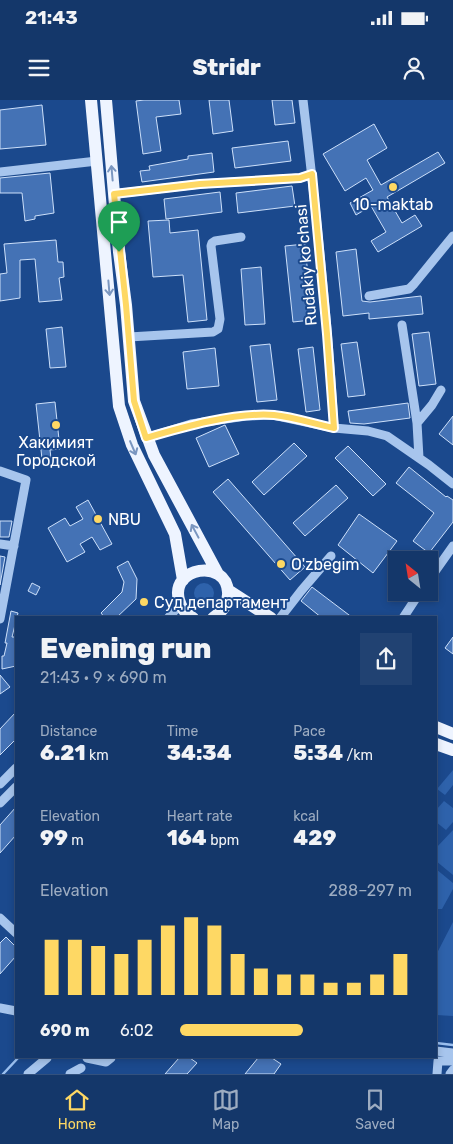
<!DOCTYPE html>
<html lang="en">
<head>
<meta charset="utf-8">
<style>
	:root { --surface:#14376a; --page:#214272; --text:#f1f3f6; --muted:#9dacc1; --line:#33517e; --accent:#fed864 }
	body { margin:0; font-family:Rubik,sans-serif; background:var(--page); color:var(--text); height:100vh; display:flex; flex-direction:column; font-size:19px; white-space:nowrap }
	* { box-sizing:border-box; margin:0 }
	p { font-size:16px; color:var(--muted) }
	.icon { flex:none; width:28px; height:28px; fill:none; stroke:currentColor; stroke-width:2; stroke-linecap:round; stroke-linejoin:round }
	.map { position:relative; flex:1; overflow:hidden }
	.side { position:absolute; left:15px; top:516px; width:422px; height:442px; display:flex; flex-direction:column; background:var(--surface); border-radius:0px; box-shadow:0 2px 8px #0003,0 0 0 1px var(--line) }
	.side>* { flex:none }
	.needle { width:32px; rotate:330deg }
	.buttons { position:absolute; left:388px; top:451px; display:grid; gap:10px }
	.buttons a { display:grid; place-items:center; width:50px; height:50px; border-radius:0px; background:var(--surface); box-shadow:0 2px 8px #0003,0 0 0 1px var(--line); font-size:25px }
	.pin { position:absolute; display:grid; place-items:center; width:42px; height:42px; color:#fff; margin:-51px -21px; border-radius:50% 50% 50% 0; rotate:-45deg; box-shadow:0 0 5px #0007 }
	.pin .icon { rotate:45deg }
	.round { display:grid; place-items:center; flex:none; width:52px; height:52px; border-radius:0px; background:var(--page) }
	.overview { display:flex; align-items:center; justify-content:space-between; height:85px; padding:0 25px }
	h1 { font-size:28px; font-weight:800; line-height:38px }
	.figures { display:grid; grid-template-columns:repeat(3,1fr); gap:8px; height:85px; padding:5px 25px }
	.figures div { display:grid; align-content:center }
	.figures b { font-size:21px; font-weight:800 }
	.figures small { font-size:14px; font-weight:400 }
	.figures p { font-size:14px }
	.chart { height:140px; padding:10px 25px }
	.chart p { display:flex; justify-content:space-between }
	.chart svg { width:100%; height:90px; margin-top:5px; stroke:var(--accent); stroke-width:6 }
	ul { padding:0 25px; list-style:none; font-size:16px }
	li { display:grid; grid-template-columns:80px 60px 1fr; align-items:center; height:38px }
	li i { height:12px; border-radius:6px; background:var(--accent) }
	.status { display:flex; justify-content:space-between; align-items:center; height:35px; padding:0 25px; background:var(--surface); direction:ltr }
	.status svg { height:14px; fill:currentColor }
	header { display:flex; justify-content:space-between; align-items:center; height:65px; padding:0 25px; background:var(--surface); font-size:22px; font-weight:800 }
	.dock { display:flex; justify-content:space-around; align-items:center; height:70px; border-top:1px solid var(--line); background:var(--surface); font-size:14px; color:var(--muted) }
	.dock a { display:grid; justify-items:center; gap:2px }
	.dock .selected { color:var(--accent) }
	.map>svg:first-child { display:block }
</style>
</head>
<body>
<div class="status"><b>21:43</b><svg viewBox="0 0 49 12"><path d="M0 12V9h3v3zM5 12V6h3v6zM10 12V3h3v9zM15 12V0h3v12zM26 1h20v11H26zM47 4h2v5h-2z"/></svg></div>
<header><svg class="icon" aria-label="menu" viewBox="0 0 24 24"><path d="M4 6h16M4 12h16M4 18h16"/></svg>Stridr<svg class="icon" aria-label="person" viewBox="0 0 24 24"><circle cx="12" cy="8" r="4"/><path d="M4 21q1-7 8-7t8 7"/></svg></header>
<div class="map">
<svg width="453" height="974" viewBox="0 0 453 974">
	<rect width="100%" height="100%" fill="#1b498d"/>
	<path fill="#2e62ab" d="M194 493a10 10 0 1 1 20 0a10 10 0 1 1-20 0Z
		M 453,670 L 453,685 L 445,695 L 437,689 Z
		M 444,701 L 453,708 L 453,722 L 446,730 L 436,722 L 436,710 Z
		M 453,730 L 453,775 L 436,761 L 436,748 Z
		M 436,769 L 453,783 L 453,789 L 442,809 L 436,809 Z
		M 453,822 L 453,916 L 436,915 L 436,855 Z"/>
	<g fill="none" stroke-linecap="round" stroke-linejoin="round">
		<path stroke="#9abfef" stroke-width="2.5" d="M 436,943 L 453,945
			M 3,974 L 18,958"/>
	</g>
	<path fill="#4472b5" stroke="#cde0fa" d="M 144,0 L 179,0 L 181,14 L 156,17 L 161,51 L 143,54 L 136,1 Z
		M 209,0 L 229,0 L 233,31 L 213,34 Z
		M 272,0 L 292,0 L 295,23 L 275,25 Z
		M 42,5 L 46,45 L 0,49 L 0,10 Z
		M 374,24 L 387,48 L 367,60 L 381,85 L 438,52 L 445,63 L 387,97 L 402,123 L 415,115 L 422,126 L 378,152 L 371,141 L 386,132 L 371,106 L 356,115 L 350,103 L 373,90 L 366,78 L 345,91 L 323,54 Z
		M 288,41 L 291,61 L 235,68 L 232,48 Z
		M 212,53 L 214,72 L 142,82 L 140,71 L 150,70 L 149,66 L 188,59 L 188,56 Z
		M 50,73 L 54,113 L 35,116 L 35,119 L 25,121 L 22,93 L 0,93 L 0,78 Z
		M 292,86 L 295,106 L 238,113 L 236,93 Z
		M 220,92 L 222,112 L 166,119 L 164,99 Z
		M 169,120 L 170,133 L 198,130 L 207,220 L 188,222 L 183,175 L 153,177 L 148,121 Z
		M 56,140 L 58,162 L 63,162 L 64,177 L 59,178 L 62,200 L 39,202 L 35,159 L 20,160 L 20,198 L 0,201 L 0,174 L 7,173 L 4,144 Z
		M 305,144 L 312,220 L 293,222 L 285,146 Z
		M 356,149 L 362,201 L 370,202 L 421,196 L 423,214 L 369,219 L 369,213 L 343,216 L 336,152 Z
		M 261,167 L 265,224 L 245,225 L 241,169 Z
		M 62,227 L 66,267 L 50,268 L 46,229 Z
		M 429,232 L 436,284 L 419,286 L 412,234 Z
		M 357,242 L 365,295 L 348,297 L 341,244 Z
		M 270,244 L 277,300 L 257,302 L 250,246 Z
		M 313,247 L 320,310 L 306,312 L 298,249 Z
		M 215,248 L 219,286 L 187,289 L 183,252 Z
		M 55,302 L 60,349 L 50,350 L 51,358 L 42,359 L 36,304 Z
		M 408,303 L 410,318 L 364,324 L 350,323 L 348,311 Z
		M 453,316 L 453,345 L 439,334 Z
		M 225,325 L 239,354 L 209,367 L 196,338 Z
		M 294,343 L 307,356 L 264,395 L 252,382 Z
		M 348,346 L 386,384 L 373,396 L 335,358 Z
		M 409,367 L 446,397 L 447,396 L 453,400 L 453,422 L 429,453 L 413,441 L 434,413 L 396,383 Z
		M 228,379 L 305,467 L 290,480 L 213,392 Z
		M 336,385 L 348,398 L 305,436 L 293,423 Z
		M 88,400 L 112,444 L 100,450 L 92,437 L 80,444 L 85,452 L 67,462 L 48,428 L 65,418 L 70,426 L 83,419 L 76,407 Z
		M 359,414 L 397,441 L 373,473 L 338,445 Z
		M 0,421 L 12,421 L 9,437 L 0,437 Z
		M 0,456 L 5,457 L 0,485 Z
		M 128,461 L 137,479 L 136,499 L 116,518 L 105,518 L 101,513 L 122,492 L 124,482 L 117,467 Z
		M 32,483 L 40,487 L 36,495 L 28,491 Z
		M 312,487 L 353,518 L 322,518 L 301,501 Z
		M 11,511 L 18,513 L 12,537 L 16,537 L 16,566 L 2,569 L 2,556 L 4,556 L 7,543 L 5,543 Z
		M 453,537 L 453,554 L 445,548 Z
		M 0,575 L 10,587 L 0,594 Z
		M 16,612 L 16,639 L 0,655 L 0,629 Z
		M 16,707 L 16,735 L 0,753 L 0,725 Z
		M 6,837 L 16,847 L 16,856 L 0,874 L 0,843 Z
		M 179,958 L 190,958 L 197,963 L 187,974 L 165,974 Z
		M 258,958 L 272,958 L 281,964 L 274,974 L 245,974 Z"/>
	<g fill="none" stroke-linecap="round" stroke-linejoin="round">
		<path stroke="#a7c5ed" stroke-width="9" d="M 303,0 C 316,109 328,218 334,328
			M 0,72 L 97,61
			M 114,94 L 200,84 L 300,78 L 312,74
			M 369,196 L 409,189 L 414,184 L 453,136
			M 402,225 L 417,323
			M 129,237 L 213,232 L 218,229 L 220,219 L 211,146 L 212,143 L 215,141 L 241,137
			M 146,338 L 191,324 L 246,316 L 273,315 L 334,328 L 368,331 L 387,336 L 429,365 L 453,384
			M 419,358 L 417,323 L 432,305 L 441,290
			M 0,371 L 26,380 L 0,519
			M 0,444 L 14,446
			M 429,480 L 453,446
			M 168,518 L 180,505
			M 280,518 L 301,491 L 331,456
			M 403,518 L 420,492
			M 0,684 L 16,668
			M 0,703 L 16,687
			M 0,818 L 16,833
			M 0,908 L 16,911
			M 436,951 L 453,953
			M 87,958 L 106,962 L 111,958
			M 28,974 L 47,958
			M 70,974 L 81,968
			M 437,974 L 438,961 L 453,961
			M 450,974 L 453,970"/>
		<path stroke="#eef4ff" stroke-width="12" d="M 91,0 L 119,306 L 132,345 L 175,434 L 183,480
			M 106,0 L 119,152 L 126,205 L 134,301 L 154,355 L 218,474
			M 228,490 L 271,518
			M 193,518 C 186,514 181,508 179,500 C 170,467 226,458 228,492 C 229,504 222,512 213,518
			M 436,627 L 453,634
			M 436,644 L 453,650"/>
	</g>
	<defs><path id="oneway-shaft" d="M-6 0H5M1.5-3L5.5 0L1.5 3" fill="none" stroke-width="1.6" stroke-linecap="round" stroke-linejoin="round" transform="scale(1.25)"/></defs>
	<g stroke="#7a96c0">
		<use href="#oneway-shaft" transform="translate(112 73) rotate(-95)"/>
		<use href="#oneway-shaft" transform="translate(109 188) rotate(85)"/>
		<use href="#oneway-shaft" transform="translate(133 348) rotate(67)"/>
		<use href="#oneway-shaft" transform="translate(195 431) rotate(-118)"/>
	</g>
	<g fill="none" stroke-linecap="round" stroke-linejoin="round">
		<g stroke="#fff" stroke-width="10">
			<path id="route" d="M 312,74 L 327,234 L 334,328 C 314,324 294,317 274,315 C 235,312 183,327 146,338 L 134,301 L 126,205 L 114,94 L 200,84 L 300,78 Z"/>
		</g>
		<use href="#route" stroke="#fed864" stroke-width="6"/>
	</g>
	<g fill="#fed864" stroke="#1b498d" stroke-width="2">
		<circle cx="393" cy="87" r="5"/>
		<circle cx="56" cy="325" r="5"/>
		<circle cx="98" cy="419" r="5"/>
		<circle cx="281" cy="464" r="5"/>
		<circle cx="144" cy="502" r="5"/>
	</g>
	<g text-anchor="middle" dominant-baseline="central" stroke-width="4" stroke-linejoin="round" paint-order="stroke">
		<g font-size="16" fill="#fff" stroke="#1b498d" text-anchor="start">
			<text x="393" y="104" text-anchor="middle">10-maktab</text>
			<text x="56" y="342" text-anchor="middle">Хакимият<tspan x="56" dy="18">Городской</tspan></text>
			<text x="108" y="419">NBU</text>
			<text x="291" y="464">O'zbegim</text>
			<text x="154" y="502">Суд департамент</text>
		</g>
		<g font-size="16" fill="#fff" stroke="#1b498d">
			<text transform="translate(306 165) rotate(-95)">Rudakiy ko'chasi</text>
		</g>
	</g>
</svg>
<div class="buttons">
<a><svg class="needle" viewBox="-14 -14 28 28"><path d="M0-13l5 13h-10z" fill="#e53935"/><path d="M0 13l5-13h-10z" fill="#9dacc1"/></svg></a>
</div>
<div class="pin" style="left:119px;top:152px;background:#1e9e55"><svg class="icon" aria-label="arrive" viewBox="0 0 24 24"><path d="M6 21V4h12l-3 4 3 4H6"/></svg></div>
<section class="side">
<div class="overview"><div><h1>Evening run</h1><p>21:43 · 9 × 690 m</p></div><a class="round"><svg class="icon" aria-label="share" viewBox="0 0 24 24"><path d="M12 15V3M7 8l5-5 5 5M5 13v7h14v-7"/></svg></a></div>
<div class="figures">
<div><p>Distance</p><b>6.21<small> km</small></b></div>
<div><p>Time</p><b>34:34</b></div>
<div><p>Pace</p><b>5:34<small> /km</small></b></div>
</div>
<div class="figures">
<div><p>Elevation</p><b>99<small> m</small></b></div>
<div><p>Heart rate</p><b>164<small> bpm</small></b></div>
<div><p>kcal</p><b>429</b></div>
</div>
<div class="chart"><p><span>Elevation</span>288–297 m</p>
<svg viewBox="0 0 160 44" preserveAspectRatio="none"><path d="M5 44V17M15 44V17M25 44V20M35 44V24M45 44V17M55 44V10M65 44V6M75 44V10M85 44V24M95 44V31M105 44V34M115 44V34M125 44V38M135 44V38M145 44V34M155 44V24"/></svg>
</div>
<ul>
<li><b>690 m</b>6:02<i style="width:53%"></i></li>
</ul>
</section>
</div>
<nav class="dock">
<a class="selected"><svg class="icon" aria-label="home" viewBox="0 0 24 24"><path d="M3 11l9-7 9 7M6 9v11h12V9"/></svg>Home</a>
<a><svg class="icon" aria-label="map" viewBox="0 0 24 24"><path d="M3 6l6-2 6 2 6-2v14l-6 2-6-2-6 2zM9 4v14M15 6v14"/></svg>Map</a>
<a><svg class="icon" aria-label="saved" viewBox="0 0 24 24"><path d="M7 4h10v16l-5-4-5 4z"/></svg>Saved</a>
</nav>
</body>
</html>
